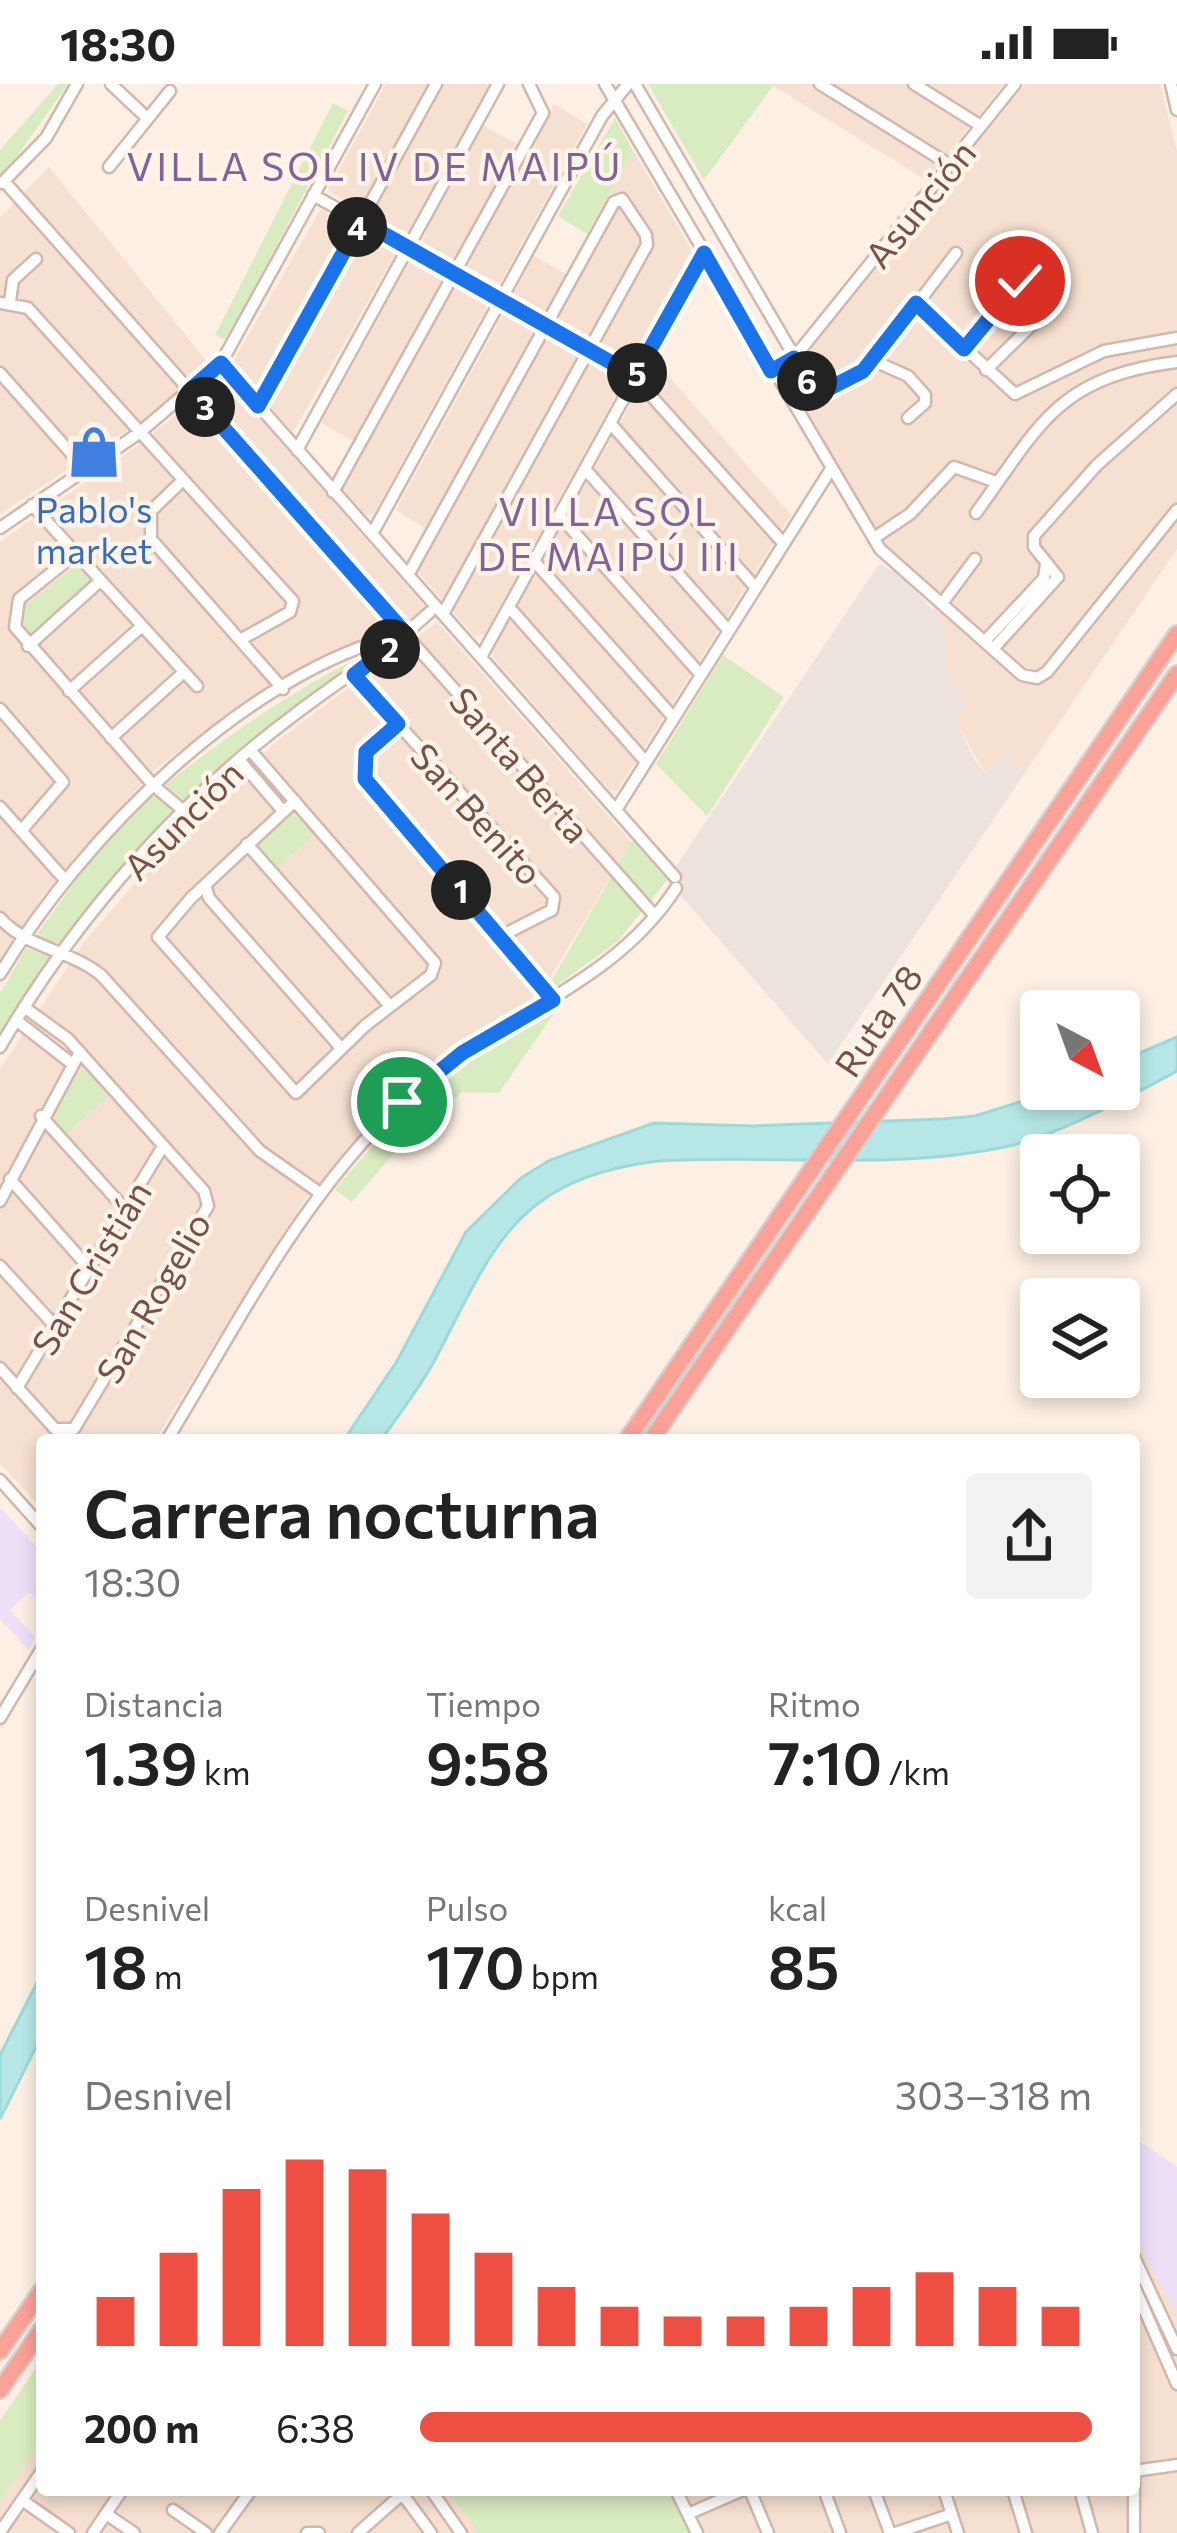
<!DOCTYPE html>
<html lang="es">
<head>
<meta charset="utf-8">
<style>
	:root { --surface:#fff; --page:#f2f2f2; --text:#222; --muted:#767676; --accent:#ed4f43 }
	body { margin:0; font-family:Commissioner,sans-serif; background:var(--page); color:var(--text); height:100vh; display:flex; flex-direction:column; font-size:45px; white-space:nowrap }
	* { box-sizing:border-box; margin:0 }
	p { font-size:39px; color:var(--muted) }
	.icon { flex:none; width:66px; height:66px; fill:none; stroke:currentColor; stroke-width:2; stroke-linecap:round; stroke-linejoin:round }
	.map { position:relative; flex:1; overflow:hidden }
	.sheet { position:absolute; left:36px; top:1350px; width:1104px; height:1062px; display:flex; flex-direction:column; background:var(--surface); border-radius:12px; box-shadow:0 6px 18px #0003 }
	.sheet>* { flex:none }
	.needle { width:78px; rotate:139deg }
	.fabs { position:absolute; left:1020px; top:906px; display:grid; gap:24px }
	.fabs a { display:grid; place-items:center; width:120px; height:120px; border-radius:12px; background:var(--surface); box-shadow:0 6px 18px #0003; font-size:60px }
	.pin { position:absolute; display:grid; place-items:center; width:102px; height:102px; color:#fff; margin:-51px; border:6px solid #fff; border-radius:50%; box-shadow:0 3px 12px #0007 }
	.km { position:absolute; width:60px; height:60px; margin:-30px; border-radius:50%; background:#222; color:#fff; font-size:33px; line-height:60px; text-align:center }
	.round { display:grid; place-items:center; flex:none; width:126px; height:126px; border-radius:12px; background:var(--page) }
	.head { display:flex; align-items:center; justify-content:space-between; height:204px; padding:0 48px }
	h1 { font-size:66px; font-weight:600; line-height:90px }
	.figures { display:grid; grid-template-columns:repeat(3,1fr); gap:18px; height:204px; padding:12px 48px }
	.figures div { display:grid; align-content:center }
	.figures b { font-size:60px; font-weight:600 }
	.figures small { font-size:33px; font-weight:400 }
	.figures p { font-size:33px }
	.chart { height:336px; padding:24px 48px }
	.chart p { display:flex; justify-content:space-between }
	.chart svg { width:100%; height:216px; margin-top:12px; stroke:var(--accent); stroke-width:6 }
	ul { padding:0 48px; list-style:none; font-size:39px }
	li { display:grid; grid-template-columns:192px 144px 1fr; align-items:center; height:90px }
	li i { height:30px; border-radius:15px; background:var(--accent) }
	.status { display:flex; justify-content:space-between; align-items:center; height:84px; padding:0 60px; background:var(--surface); direction:ltr }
	.status svg { height:33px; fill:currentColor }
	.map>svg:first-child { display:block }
</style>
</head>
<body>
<div class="status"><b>18:30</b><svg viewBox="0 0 49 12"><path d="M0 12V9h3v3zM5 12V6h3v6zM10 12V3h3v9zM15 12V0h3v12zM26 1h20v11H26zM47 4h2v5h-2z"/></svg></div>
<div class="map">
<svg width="1177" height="2449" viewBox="0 0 1177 2449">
	<rect width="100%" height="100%" fill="#fdefe3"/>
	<path fill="#f5e0d1" d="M 386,0 L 490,0 L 408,148 L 369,135 L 328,106 Z
		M 770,0 L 1004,0 L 926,96 Z
		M 1026,0 L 1160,0 L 1177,67 L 1177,465 L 1024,690 L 1007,673 L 986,690 L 953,633 L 964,620 L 945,594 L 933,522 L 900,490 L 799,315 L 816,294 L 805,273 L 838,227 Z
		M 554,20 L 587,40 L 500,199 L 425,163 L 422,158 L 443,110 L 484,42 L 528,66 Z
		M 633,67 L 694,170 L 635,276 L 513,211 L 534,172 L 566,190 Z
		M 49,83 L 209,280 L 145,335 L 0,430 L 0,134 Z
		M 321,125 L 395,170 L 293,348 L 232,279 Z
		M 415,176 L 488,221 L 374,429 L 366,431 L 341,403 L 363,362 L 321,339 L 409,178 Z
		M 506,225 L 624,296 L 485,550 L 475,553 L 409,478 L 426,445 L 396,426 Z
		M 655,277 L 791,431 L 617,707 L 609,706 L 493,573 L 493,565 Z
		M 222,291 L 425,523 L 403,540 L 302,589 L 208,645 L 152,688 L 41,814 L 0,878 L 0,458 L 143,358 Z
		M 437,538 L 631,758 L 541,909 L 410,1000 L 304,1116 L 155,1356 L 42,1356 L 42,1426 L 0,1379 L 0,985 L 84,858 L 175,753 L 277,657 Z
		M 1134,2054 L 1177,2083 L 1177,2449 L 0,2449 L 0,2337 L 42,2275 L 42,2406 L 1134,2406 Z"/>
	<path fill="#ece3de" d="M 879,480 L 900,490 L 945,540 L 945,594 L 965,620 L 954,633 L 974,675 L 986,690 L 1007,672 L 1024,690 L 828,980 L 667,796 Z"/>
	<path fill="#ece0f9" d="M 0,1423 L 42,1469 L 42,1522 L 29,1508 L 10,1526 L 35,1553 L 28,1566 L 0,1535 Z
		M 1134,2054 L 1177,2083 L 1177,2229 L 1134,2152 Z"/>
	<path fill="#d9ebc1" d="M 58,0 L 68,0 L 0,96 L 0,66 Z
		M 648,0 L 770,0 L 773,2 L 704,96 Z
		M 333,19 L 348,27 L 226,256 L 215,251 Z
		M 615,34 L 633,67 L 587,150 L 558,132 Z
		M 76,482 L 92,499 L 32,552 L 21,539 L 25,522 Z
		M 379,564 L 188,719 L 165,701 C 233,647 300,601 379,564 Z
		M 723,571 L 784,613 L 707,732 L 656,680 Z
		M 153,711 L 176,729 L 105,804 L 61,860 L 35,853 L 90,777 Z
		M 292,729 L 315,750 L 274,786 L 255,764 Z
		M 632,756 L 667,796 L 618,857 L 556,902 L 551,898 Z
		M 26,864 L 52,874 L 0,955 L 0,910 Z
		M 554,929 L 499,1009 L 462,1008 L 400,1062 L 352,1118 L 335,1106 C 395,1032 464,964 554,929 Z
		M 80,987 L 89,989 L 109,1011 L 65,1051 L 50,1032 Z
		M 42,2275 L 42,2354 L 0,2417 L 0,2337 Z
		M 448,2406 L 668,2406 L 690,2449 L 478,2449 Z"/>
	<path fill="#b7e8e7" stroke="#9cdada" stroke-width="3" d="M 1177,953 L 1177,987 C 1135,1010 1055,1052 1009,1062 C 896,1087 774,1070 659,1077 C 518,1094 495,1159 437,1272 C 422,1301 400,1329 381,1356 L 344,1356 L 397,1277 L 466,1148 L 521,1094 L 550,1076 L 654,1039 L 751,1042 L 943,1035 L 975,1032 L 1061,1005 L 1119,1005 L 1119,978 Z
		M 42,1889 L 42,1951 L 0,2035 L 0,1971 Z"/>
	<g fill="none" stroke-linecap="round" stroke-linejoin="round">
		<g stroke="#d1b7ac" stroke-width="15">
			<path id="minor" d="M 111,0 L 147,34
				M 605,0 L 880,465 L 1022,591 L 1037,594 L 1047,588 L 1177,426
				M 635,0 L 814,306 L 830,307 L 874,277 L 956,169
				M 820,0 L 950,81
				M 914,0 L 981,42
				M 1171,0 L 1177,26
				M 109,83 L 170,7
				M 4,97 L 655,832
				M 2,99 L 46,54 L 77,0
				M 313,111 L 628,286 L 784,460
				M 10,217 L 13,196 L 36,175
				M 0,219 L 28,224 L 293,517 L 290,528 L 240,556
				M 916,219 L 1015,310 L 1104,267 L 1177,254
				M 965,265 L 1020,197
				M 874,277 L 908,292 L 925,311 L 925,319 L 908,334
				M 221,279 L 675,793
				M 986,286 L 1041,232
				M 771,287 L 794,274 L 1015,0
				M 0,289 L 85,385
				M 258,323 L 436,0
				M 610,339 L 756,504
				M 297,366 L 498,0
				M 585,385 L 729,547
				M 182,397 L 151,427 L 151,455 L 283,605
				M 333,408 L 543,29 L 529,0
				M 32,421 L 197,602
				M 976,429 C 1040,341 1057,293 1177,278
				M 559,431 L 701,591
				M 0,444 L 139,349 L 221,279 L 375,0
				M 372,450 L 602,32 L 628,0
				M 874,454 L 910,430 L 954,383 L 996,398
				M 75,470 L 19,515 L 15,543 L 153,701 L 184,727
				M 534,477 L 674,634
				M 408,491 L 614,118 L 622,115 L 646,151 L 647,161 L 443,530
				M 943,518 L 975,475
				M 509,523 L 646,678
				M 987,555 L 1044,494 L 1046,480
				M 28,562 L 99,498
				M 993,565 L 1058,493 L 1034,463 L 1034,452 L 1097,381 L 1177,310
				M 481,573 L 704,169
				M 354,591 L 554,813 L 552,826 L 501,852
				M 69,607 L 142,542
				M 0,625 L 63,698 L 21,747
				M 398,639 L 366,668 L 365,695 L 553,916
				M 111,654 L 184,588
				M 251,667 L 435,879 L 431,891 L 366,941 L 296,1009 L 158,853 L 191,814 L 295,717
				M 240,677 L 283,727
				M 0,723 L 65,796
				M 616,726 L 831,385
				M 247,760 L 390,922
				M 206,804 L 209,814 L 341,964
				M 0,834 C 27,864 70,866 101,891 L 260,1067 L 320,1109
				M 0,890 C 82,754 244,589 403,550
				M 16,936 L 71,979
				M 0,963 C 75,834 178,717 298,628 C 343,594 388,566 430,528
				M 41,1032 L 125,1125
				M 10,1095 L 89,1184
				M 0,1117 L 80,968
				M 0,1182 L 55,1242
				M 0,1284 L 55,1345 L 74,1345 L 208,1122 L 204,1107 L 68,955 L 24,923
				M 17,1304 L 163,1062
				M 167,1356 C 243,1231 310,1095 423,999 C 506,930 616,898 676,804
				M 0,1396 L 42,1443
				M 0,1634 L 42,1564
				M 1134,2173 L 1177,2265
				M 1134,2202 L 1177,2300
				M 1134,2387 L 1177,2381
				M 431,2406 L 461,2449
				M 676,2406 L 697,2449
				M 750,2406 L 768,2449
				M 874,2406 L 890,2449
				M 944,2406 L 958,2449
				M 1013,2406 L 1026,2449
				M 1080,2406 L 1092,2449
				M 401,2408 L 431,2449
				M 826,2411 L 840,2449
				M 22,2416 L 69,2449
				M 173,2426 L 206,2449
				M 106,2430 L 134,2449
				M 688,2430 L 743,2406
				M 0,2448 L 42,2387
				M 93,2449 L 122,2406
				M 220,2449 L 251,2406
				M 307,2449 L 319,2449
				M 358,2449 L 402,2410
				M 895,2449 L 952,2430
				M 1134,2449 L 1134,2393"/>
		</g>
		<g stroke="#d9cecc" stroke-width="20">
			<path id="highway" d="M 627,1356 L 1177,550
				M 651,1356 L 1177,590
				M 0,2267 L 42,2206
				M 0,2306 L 42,2245"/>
		</g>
		<use href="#minor" stroke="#fff" stroke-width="10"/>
		<use href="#highway" stroke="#faa297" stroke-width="15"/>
	</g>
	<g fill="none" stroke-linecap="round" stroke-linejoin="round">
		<g stroke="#fff" stroke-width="24">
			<path id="route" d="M 402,1018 L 462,969 L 553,916 L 365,695 L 366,668 L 398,640 L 354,591 L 406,550 L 190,306 L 221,279 L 258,322 L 361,137 L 635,292 L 704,169 L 771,287 L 794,274 L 811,303 L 822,308 L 863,287 L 916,219 L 964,265 L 1020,197"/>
		</g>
		<use href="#route" stroke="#1a73e8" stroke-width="15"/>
	</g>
	<defs>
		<g id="shop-bare" transform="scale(4.14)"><path d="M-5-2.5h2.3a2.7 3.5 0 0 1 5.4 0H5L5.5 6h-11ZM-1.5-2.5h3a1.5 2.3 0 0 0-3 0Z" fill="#3f7fe0" stroke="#fff4ea" stroke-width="2.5" paint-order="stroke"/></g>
	</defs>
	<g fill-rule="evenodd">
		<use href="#shop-bare" x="94" y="368"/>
	</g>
	<g text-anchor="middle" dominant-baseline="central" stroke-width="9" stroke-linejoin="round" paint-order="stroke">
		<g font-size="36" fill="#775148" stroke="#fff4ea">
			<text transform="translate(919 119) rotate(-51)">Asunción</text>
			<text transform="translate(521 680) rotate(49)">Santa Berta</text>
			<text transform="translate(478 729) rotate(48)">San Benito</text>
			<text transform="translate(182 735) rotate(-45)">Asunción</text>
			<text transform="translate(877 936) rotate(-56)">Ruta 78</text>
			<text transform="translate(90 1183) rotate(-59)">San Cristián</text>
			<text transform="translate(152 1213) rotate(-60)">San Rogelio</text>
		</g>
		<g font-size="36" fill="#366cbe" stroke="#fff4ea">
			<text x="94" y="424">Pablo's<tspan x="94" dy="41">market</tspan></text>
		</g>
		<g font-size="39" letter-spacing="3" fill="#7f639a" stroke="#fff4ea">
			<text x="375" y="81">VILLA SOL IV DE MAIPÚ</text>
			<text x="609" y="426">VILLA SOL<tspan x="609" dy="45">DE MAIPÚ III</tspan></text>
		</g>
	</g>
</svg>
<div class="fabs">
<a><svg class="needle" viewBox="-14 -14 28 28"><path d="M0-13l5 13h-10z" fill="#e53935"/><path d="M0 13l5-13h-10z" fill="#767676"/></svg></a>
<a><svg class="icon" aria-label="locate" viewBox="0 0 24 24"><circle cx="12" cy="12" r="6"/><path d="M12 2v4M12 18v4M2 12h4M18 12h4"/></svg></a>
<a><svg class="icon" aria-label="layers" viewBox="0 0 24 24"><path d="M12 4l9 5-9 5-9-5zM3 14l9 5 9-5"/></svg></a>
</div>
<div class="pin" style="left:402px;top:1018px;background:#1e9e55"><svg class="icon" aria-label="arrive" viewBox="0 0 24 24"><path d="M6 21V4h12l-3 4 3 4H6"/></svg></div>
<div class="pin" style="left:1020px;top:197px;background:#d93025"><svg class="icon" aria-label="check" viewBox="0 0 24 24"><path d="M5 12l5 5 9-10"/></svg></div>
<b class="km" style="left:461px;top:806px">1</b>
<b class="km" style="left:390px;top:565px">2</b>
<b class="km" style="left:205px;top:323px">3</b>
<b class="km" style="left:357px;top:143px">4</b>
<b class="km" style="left:637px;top:289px">5</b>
<b class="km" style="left:807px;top:297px">6</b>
<section class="sheet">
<div class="head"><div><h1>Carrera nocturna</h1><p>18:30</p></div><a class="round"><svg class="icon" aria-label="share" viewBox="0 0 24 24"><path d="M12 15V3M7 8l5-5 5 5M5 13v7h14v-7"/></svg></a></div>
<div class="figures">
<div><p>Distancia</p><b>1.39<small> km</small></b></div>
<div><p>Tiempo</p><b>9:58</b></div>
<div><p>Ritmo</p><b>7:10<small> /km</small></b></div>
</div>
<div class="figures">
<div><p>Desnivel</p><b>18<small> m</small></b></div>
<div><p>Pulso</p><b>170<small> bpm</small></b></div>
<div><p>kcal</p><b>85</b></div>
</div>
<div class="chart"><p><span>Desnivel</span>303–318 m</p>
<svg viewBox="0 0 160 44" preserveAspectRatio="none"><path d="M5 44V34M15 44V25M25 44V12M35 44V6M45 44V8M55 44V17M65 44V25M75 44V32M85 44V36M95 44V38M105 44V38M115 44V36M125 44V32M135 44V29M145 44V32M155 44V36"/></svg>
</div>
<ul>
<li><b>200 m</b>6:38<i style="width:100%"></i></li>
</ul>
</section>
</div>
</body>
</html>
